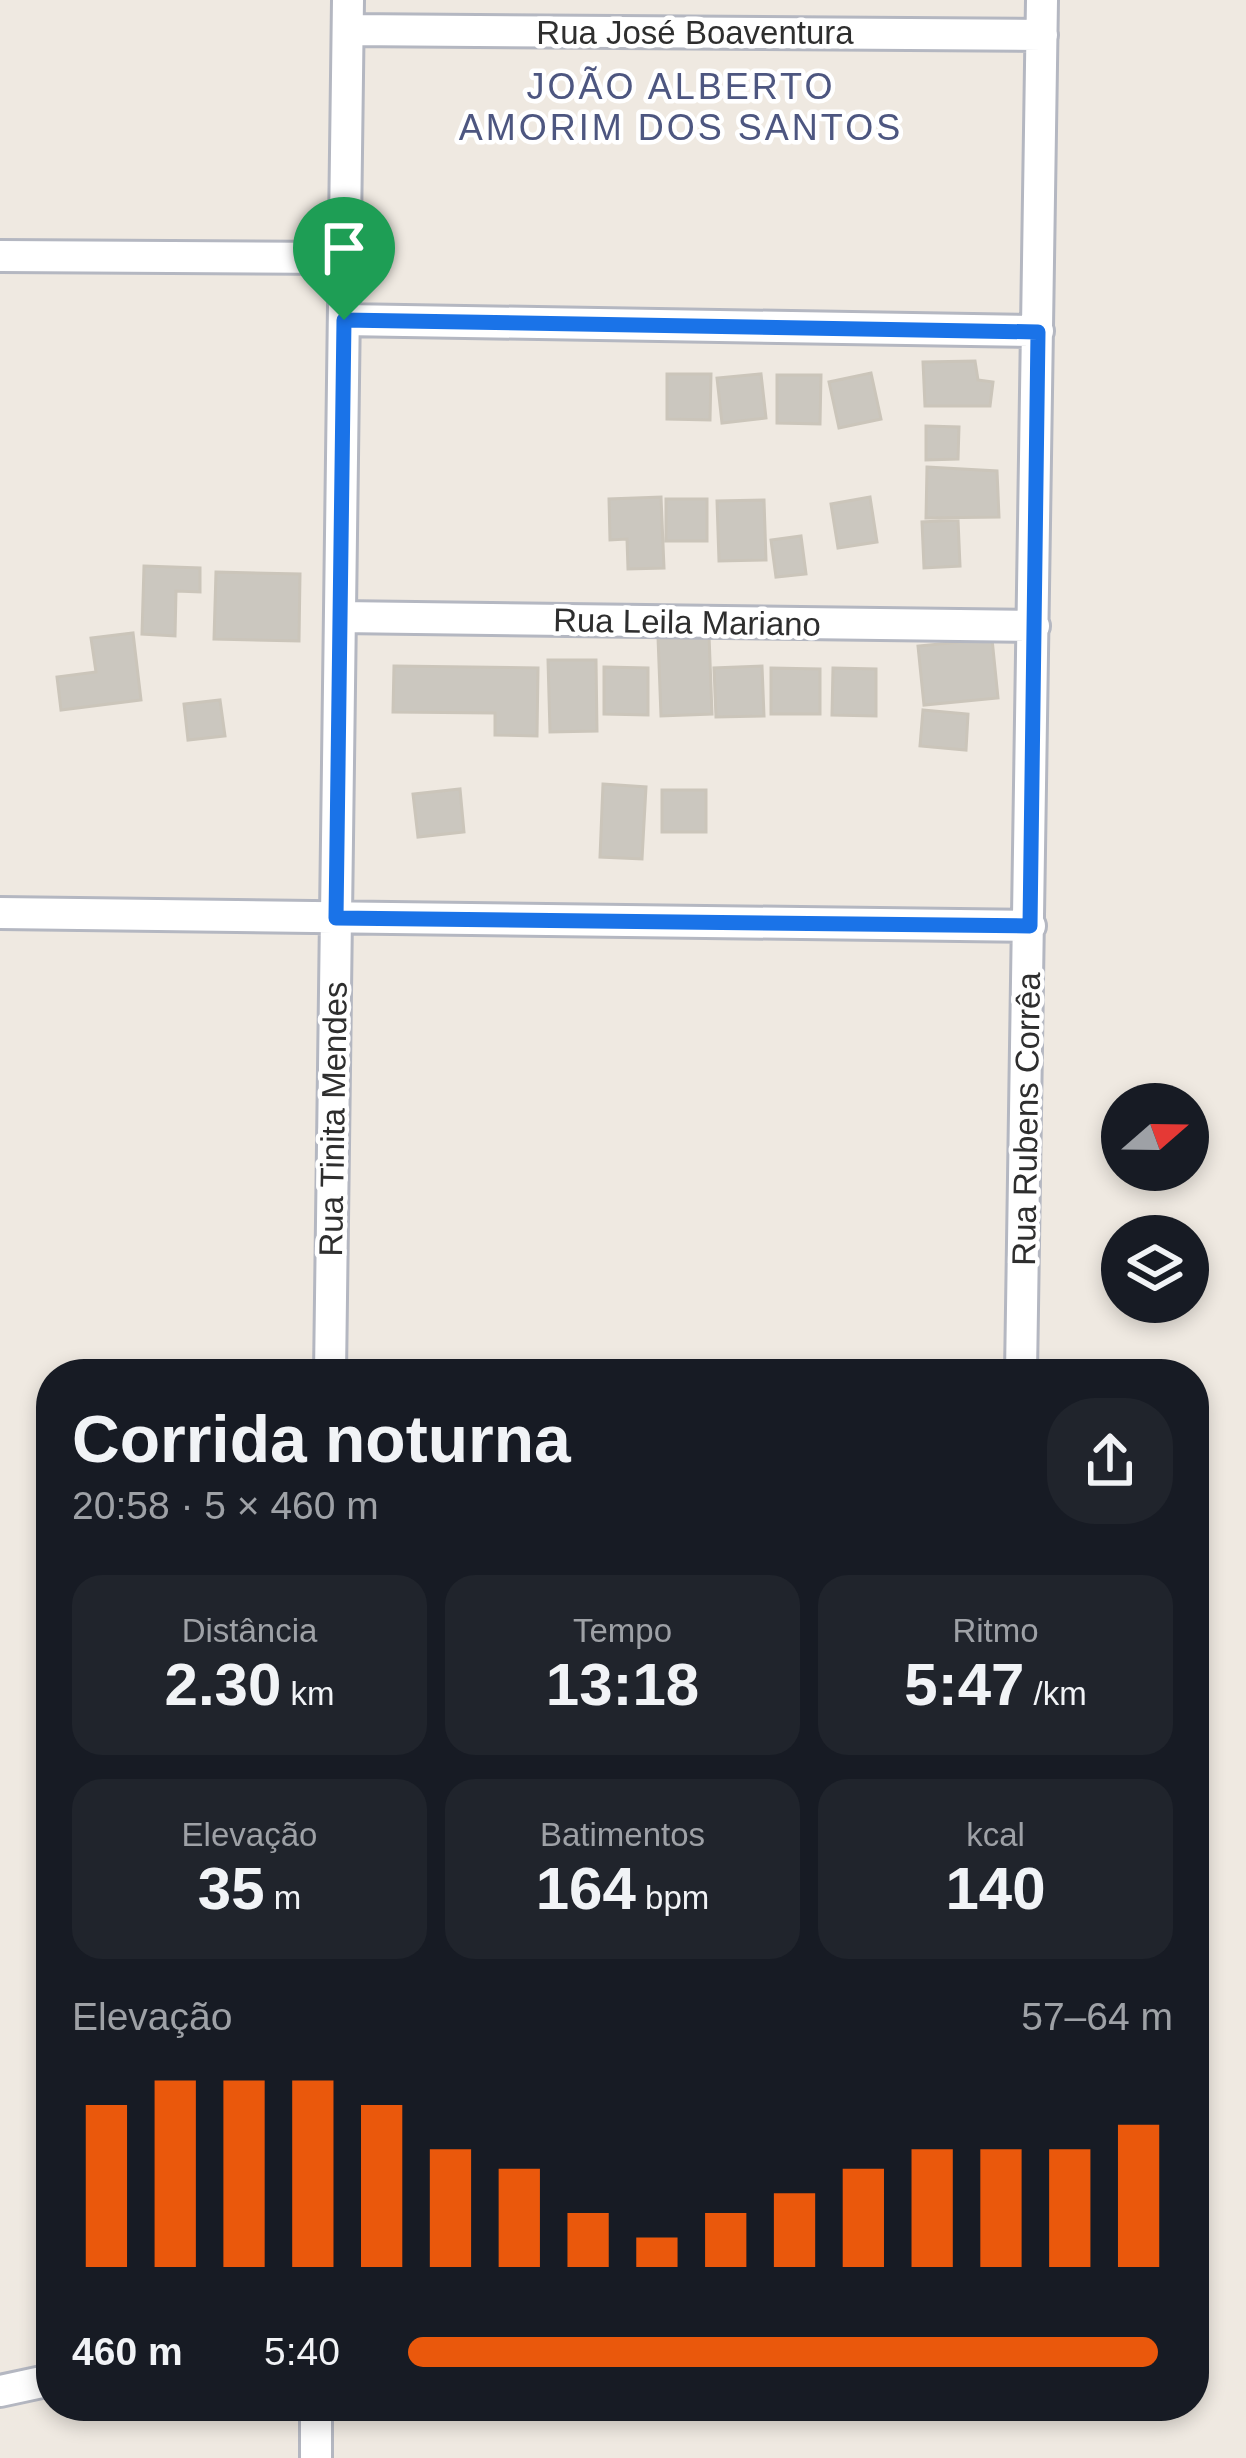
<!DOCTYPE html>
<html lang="pt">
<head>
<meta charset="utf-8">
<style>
	:root { --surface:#171b24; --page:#20242c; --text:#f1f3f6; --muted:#9ea1a6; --accent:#ea580c }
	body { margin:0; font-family:Helvetica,sans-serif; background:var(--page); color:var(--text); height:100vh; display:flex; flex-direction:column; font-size:45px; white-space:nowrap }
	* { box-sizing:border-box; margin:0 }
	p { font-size:39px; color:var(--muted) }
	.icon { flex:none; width:66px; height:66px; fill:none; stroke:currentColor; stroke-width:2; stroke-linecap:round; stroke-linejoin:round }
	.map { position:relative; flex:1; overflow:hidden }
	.drawer { position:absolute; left:36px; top:1359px; width:1173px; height:1062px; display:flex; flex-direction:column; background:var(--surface); border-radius:48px; box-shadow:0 6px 18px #0003 }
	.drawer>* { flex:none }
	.needle { width:78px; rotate:70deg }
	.controls { position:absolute; left:1101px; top:1083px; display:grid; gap:24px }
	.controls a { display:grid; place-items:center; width:108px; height:108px; border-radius:50%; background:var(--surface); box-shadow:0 6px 18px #0003; font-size:60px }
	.pin { position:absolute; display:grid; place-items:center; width:102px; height:102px; color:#fff; margin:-123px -51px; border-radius:50% 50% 50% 0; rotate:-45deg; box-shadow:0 0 12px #0007 }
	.pin .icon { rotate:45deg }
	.round { display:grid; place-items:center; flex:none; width:126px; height:126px; border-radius:48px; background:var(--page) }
	.summary { display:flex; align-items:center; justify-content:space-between; height:204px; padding:0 36px }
	h1 { font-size:66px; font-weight:700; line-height:90px }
	.stats { display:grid; grid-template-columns:repeat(3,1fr); gap:18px; height:204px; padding:12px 36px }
	.stats div { display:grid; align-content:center; border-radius:30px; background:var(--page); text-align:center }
	.stats b { font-size:60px; font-weight:700 }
	.stats small { font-size:33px; font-weight:400 }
	.stats p { font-size:33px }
	.chart { height:336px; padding:24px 36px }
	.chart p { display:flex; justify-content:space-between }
	.chart svg { width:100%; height:216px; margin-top:12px; stroke:var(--accent); stroke-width:6 }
	ul { padding:0 36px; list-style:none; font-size:39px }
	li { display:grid; grid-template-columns:192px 144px 1fr; align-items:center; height:90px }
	li i { height:30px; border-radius:15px; background:var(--accent) }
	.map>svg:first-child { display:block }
</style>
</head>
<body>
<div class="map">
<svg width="1246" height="2458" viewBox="0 0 1246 2458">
	<rect width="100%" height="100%" fill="#efe9e1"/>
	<path fill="#cbc7bf" stroke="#cbc5ba" stroke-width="3" d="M 975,361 L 978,380 L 993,382 L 990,406 L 925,406 L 923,362 Z
		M 871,373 L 881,419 L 839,428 L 829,382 Z
		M 667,374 L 711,374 L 710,420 L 667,419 Z
		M 761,374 L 766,418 L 722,423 L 717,378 Z
		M 777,375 L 821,375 L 820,424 L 777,423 Z
		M 926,426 L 959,427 L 958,459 L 926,460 Z
		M 927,467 L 997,471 L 999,517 L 926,518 Z
		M 661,497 L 664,568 L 628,569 L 627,539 L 610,540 L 609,499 Z
		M 870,497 L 877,542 L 838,548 L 831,504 Z
		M 666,499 L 707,499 L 707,541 L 666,541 Z
		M 764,500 L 766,560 L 719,561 L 717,501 Z
		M 958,520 L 960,566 L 924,568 L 922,522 Z
		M 801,536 L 806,574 L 776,577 L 771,540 Z
		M 144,566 L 200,568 L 200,592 L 176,591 L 175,636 L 142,634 Z
		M 216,572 L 300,574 L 299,641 L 214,639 Z
		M 133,633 L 141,700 L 61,710 L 57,677 L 96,672 L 91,638 Z
		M 709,635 L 712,714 L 661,716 L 658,637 Z
		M 992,639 L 998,698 L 924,705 L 918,646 Z
		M 548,660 L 596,660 L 597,731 L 550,732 Z
		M 394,666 L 538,668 L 537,736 L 495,735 L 495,713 L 393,712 Z
		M 762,666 L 764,716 L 716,717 L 714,668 Z
		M 604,667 L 648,668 L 648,715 L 604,714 Z
		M 771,668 L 820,669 L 820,714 L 771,714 Z
		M 833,668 L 876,669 L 876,716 L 832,715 Z
		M 220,700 L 225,736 L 188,740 L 184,704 Z
		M 923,710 L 968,714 L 966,750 L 920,746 Z
		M 603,784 L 646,787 L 642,859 L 600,857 Z
		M 460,789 L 464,832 L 418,837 L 413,794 Z
		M 662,790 L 706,790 L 706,832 L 662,832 Z"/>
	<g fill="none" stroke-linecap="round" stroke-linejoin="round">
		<g stroke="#b4b7c1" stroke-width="36">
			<path id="street" d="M 348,30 L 1042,35
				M 0,256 L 345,258
				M 344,320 L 1038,331
				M 340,617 L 1034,626
				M 0,913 L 1030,926
				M 330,1374 L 348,0
				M 1021,1374 L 1042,0
				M 0,2391 L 51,2380
				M 316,2458 L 316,2406"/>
		</g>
		<use href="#street" stroke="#fff" stroke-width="30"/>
	</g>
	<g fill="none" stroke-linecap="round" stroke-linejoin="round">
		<g stroke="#fff" stroke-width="24">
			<path id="route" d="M 344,320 L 1038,332 L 1030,926 L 336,918 Z"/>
		</g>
		<use href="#route" stroke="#1a73e8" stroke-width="15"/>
	</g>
	<g text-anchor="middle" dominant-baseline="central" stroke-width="9" stroke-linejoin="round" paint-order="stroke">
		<g font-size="33" fill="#2e2e2e" stroke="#fff">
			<text x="695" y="32">Rua José Boaventura</text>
			<text transform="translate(687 622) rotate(1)">Rua Leila Mariano</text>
			<text transform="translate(333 1119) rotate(-89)">Rua Tinita Mendes</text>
			<text transform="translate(1026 1119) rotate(-89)">Rua Rubens Corrêa</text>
		</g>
		<g font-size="36" letter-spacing="3" fill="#4d5680" stroke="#fff">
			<text x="681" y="86">JOÃO ALBERTO<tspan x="681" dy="41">AMORIM DOS SANTOS</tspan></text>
		</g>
	</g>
</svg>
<div class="controls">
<a><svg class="needle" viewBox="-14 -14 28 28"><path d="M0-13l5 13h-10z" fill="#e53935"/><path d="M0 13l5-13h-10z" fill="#9ea1a6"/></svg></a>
<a><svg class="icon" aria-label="layers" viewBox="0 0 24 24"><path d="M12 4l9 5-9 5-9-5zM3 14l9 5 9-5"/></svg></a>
</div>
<div class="pin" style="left:344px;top:320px;background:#1e9e55"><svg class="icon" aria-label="arrive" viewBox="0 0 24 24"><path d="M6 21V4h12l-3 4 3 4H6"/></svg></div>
<section class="drawer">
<div class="summary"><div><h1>Corrida noturna</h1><p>20:58 · 5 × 460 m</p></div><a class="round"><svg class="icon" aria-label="share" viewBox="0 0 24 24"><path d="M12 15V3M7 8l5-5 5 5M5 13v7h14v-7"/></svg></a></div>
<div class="stats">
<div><p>Distância</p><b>2.30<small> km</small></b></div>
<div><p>Tempo</p><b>13:18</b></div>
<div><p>Ritmo</p><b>5:47<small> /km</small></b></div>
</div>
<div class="stats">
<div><p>Elevação</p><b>35<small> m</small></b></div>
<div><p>Batimentos</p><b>164<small> bpm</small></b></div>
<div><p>kcal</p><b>140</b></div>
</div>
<div class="chart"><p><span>Elevação</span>57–64 m</p>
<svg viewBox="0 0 160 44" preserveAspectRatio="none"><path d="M5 44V11M15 44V6M25 44V6M35 44V6M45 44V11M55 44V20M65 44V24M75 44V33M85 44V38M95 44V33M105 44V29M115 44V24M125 44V20M135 44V20M145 44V20M155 44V15"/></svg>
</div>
<ul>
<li><b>460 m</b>5:40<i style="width:98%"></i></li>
</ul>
</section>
</div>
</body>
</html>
